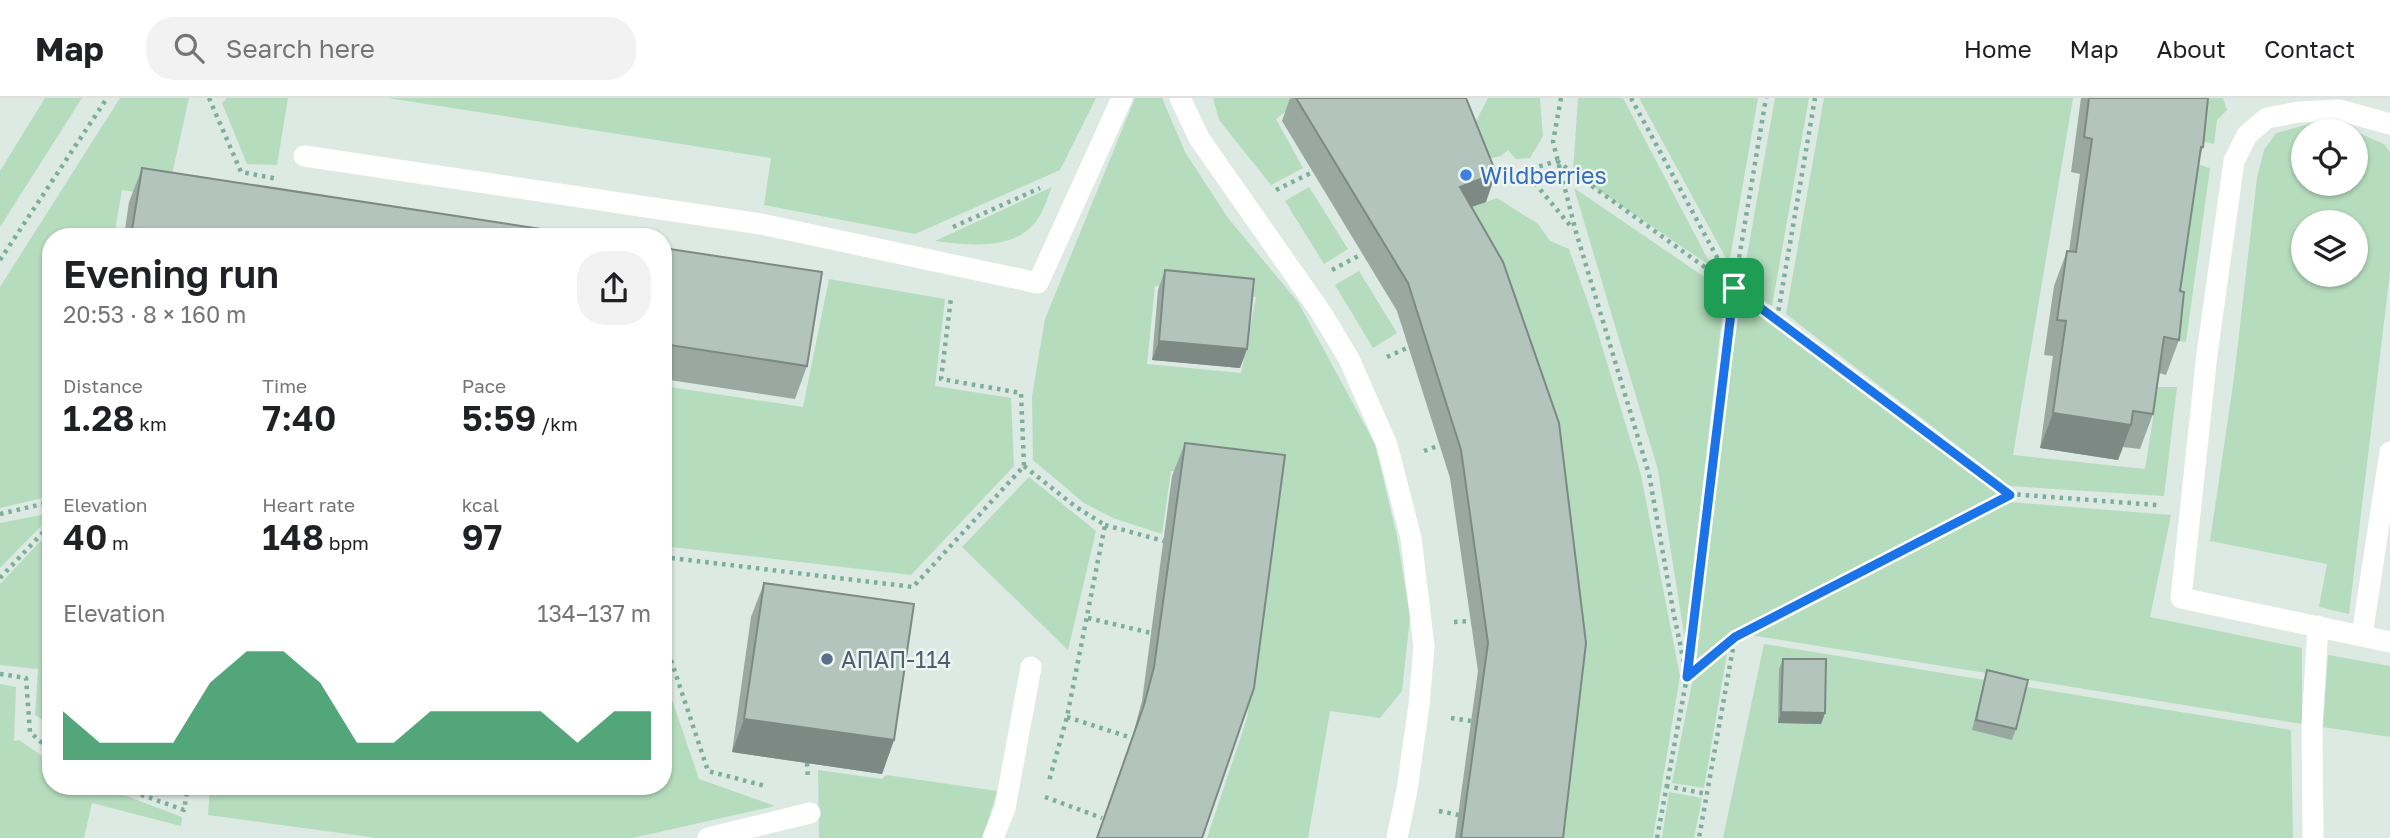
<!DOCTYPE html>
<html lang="en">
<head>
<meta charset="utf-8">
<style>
	:root { --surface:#fff; --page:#f2f2f2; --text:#202124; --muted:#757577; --line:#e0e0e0; --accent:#0b8043 }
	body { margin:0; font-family:"Golos Text",sans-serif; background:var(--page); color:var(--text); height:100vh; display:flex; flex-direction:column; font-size:26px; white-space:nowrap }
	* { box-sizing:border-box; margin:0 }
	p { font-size:23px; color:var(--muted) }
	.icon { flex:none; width:38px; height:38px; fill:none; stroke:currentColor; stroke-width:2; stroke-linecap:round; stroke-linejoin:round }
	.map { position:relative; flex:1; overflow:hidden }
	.sheet { position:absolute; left:42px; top:130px; width:630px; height:567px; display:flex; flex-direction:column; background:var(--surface); border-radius:28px; box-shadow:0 2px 5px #0004 }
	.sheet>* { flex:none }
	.tools { position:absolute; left:2291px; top:21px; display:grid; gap:14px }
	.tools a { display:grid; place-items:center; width:77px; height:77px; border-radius:50%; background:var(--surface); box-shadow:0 2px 5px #0004; font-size:35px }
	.pin { position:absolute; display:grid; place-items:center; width:60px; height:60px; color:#fff; margin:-30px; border-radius:14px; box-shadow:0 4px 10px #0006 }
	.round { display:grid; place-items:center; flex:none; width:74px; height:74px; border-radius:28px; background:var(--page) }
	.overview { display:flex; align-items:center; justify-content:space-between; height:119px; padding:0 21px }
	h1 { font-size:38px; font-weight:600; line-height:52px }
	.metrics { display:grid; grid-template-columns:repeat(3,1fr); gap:10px; height:119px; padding:7px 21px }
	.metrics div { display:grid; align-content:center }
	.metrics b { font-size:35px; font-weight:600 }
	.metrics small { font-size:19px; font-weight:400 }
	.metrics p { font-size:19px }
	.chart { height:196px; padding:14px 21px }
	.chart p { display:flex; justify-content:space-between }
	.chart svg { width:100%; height:126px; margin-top:7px; fill:var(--accent); opacity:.7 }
	header { display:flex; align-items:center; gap:42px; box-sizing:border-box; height:98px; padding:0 35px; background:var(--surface); border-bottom:2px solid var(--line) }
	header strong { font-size:33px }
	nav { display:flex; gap:38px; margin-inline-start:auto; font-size:24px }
	.search { width:490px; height:63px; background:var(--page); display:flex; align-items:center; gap:18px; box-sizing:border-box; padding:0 24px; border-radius:28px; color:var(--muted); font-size:26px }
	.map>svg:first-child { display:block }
</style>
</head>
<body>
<header>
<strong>Map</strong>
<div class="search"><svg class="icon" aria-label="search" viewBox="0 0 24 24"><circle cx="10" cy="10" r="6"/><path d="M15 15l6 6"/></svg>Search here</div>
<nav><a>Home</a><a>Map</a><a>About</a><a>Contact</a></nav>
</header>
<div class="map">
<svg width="2390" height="740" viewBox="0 0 2390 740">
	<rect width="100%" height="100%" fill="#dde9e3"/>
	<path fill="#b5dcbc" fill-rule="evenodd" d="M 45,0 L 82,0 L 0,129 L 0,73 Z
		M 120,0 L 189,0 L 167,99 L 122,92 L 114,138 L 51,138 L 51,398 L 0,410 L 0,189 Z
		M 227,0 L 288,0 L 277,67 L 247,66 L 222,5 Z
		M 388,0 L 1096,0 L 1060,72 L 915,136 L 764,107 L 771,60 Z
		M 1135,0 L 1162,0 L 1185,54 L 1228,120 L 1298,204 L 1375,346 L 1397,438 L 1410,519 L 1402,593 L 1380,620 L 1330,613 L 1308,740 L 1207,740 L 1247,620 L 1277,387 L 1171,373 L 1162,436 L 1113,420 L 1084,405 L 1033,362 L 1032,298 L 1045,221 ZM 1155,188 L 1256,199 L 1241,275 L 1147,266 Z
		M 1213,0 L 1303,0 L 1276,21 L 1303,70 L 1271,87 L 1219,22 Z
		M 1488,0 L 1540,0 L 1543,38 L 1530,60 L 1516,61 L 1508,52 L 1501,58 L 1487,61 L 1472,31 Z
		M 1578,0 L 1623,0 L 1712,169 L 1573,75 Z
		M 1639,0 L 1758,0 L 1729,166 Z
		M 1775,0 L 1809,0 L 1772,208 L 1742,186 Z
		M 1824,0 L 2073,0 L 2013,357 L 2145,371 L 2158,289 L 2177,289 L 2164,398 L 2010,388 L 1786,216 Z
		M 2194,0 L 2223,0 L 2227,12 L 2217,22 L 2214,46 L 2201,43 Z
		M 2309,26 L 2352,33 L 2303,33 L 2303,86 L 2356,86 L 2356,34 L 2384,46 L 2390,54 L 2390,174 L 2349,516 L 2319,509 L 2327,466 L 2210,443 L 2234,280 L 2257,80 L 2264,52 L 2276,35 ZM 2356,124 L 2356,177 L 2303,177 L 2303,124 Z
		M 2197,66 L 2210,70 L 2186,244 L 2173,242 Z
		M 1052,89 C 1046,103 1042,119 1031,129 C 1008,152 964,147 935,143 Z
		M 1309,89 L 1348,151 L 1324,166 L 1285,103 Z
		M 1574,90 L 1725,193 L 1685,542 L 1658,372 Z
		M 1497,100 L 1538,126 L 1550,143 L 1569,151 L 1594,222 L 1641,377 L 1680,578 L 1653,740 L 1561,740 L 1455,115 Z
		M 1359,173 L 1397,235 L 1373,250 L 1335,187 Z
		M 829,181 L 945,201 L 935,288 L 1011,300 L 1014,368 L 911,477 L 663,448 L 663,288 L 803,309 Z
		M 1741,201 L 1998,396 L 1728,537 L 1696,565 L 1714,383 Z
		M 1029,379 L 1096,433 L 1068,552 L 962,449 Z
		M 2010,404 L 2171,417 L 2150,519 L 2302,550 L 2302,626 L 1750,537 Z
		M 51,415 L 51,418 L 0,470 L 0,425 Z
		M 51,432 L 51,627 L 35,617 L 38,571 L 0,567 L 0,486 Z
		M 1764,546 L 2291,632 L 2293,740 L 1723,740 Z
		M 1727,555 L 1704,690 L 1672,685 L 1693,581 Z
		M 2328,557 L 2390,568 L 2390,639 L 2323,629 Z
		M 663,575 L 699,681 L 775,708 L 632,740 L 377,740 L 208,717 L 210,688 L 663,688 Z
		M 0,586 L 16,589 L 14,643 L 19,642 L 51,664 L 51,688 L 100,688 L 182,719 L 181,728 L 92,705 L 84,740 L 0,740 Z
		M 818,672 L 882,681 L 886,677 L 997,693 L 983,740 L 819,740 Z
		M 1669,694 L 1702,700 L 1694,740 L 1662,740 Z"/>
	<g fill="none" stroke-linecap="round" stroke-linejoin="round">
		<path stroke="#7cae9b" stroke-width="4.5" stroke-dasharray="3.5 5" stroke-linecap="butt" d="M 209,0 L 241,74 L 278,81
			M 1561,0 L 1553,44 L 1576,134 L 1649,376 L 1673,512 L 1687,579 L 1735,539 L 1699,740
			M 1631,0 L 1732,187
			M 1557,63 L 1777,221 L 2010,396 L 2157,407
			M 1524,72 L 1573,131
			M 1515,76 L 1557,63
			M 1276,92 L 1313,74
			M 953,129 L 1040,90
			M 0,162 L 107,0
			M 1332,172 L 1362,156
			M 1777,221 L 1815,0
			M 1387,259 L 1409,249
			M 1424,353 L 1440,347
			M 1024,368 L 1076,409 L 1105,427 L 1067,619 L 1049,683
			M 0,416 L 51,404
			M 1105,427 L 1164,443
			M 663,459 L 913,489 L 1024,368 L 1021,295 L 941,281 L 951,200
			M 0,480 L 51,426
			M 1088,520 L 1151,535
			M 1454,524 L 1471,523
			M 663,538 L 708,673 L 765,688
			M 1735,539 L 2010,396
			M 0,576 L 26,580 L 30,634 L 51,653
			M 1067,619 L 1132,640
			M 1451,620 L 1471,623
			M 807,665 L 808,681
			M 117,688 L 184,712 L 188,688
			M 1666,688 L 1707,696
			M 1045,699 L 1102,720
			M 1439,713 L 1459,717
			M 1657,740 L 1687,579 L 1734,190 L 1766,0"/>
		<path stroke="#fff" stroke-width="21" d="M 1180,0 L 1199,40 L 1322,216 L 1349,261 L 1387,347 L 1411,440 L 1424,548 L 1419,607 L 1407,692 L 1397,740
			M 2390,26 L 2339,12 L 2298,14 L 2267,20 L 2247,37 L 2234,63 L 2207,256 L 2181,500 L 2390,544
			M 304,58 L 761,126 L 1038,185 L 1122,0
			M 2362,537 L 2390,354
			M 708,740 L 810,715
			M 993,740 L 1005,710 L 1031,569
			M 2313,740 L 2312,627 L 2318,528"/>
	</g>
	<path fill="#99a9a2" d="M 1290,0 L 1466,0 L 1486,104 L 1471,109 L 1563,740 L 1455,740 L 1478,573 L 1450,380 L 1397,213 L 1282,23 Z
		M 2081,0 L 2208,0 L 2203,49 L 2200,58 L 2180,193 L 2179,242 L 2166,277 L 2159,275 L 2153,316 L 2140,351 L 2123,349 L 2118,362 L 2040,350 L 2053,258 L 2044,257 L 2054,188 L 2067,153 L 2069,153 L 2080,76 L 2071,74 Z
		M 142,70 L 587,138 L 124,138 L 129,104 Z
		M 663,150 L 807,268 L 795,301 L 663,281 Z
		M 1165,172 L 1247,251 L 1240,270 L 1152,262 L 1158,192 Z
		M 1185,345 L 1202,740 L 1132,640 L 1142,603 L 1172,378 Z
		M 764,485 L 894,642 L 882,676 L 732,654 L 751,519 Z
		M 1783,561 L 1825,615 L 1821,626 L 1778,625 L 1779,571 Z
		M 1987,572 L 2016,631 L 2012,642 L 1972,632 L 1984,583 Z"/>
	<path fill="#7d8984" d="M 1496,75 L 1486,104 L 1449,117 L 1460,89 Z
		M 1159,243 L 1247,251 L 1240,270 L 1152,262 Z
		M 2053,315 L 2131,327 L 2118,362 L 2040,350 Z
		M 1781,614 L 1825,615 L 1821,626 L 1778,625 Z
		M 744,621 L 894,642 L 882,676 L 732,654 Z"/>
	<path fill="#b2c4bc" stroke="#7d8984" stroke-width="2" d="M 1296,0 L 1466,0 L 1496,75 L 1460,89 L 1503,164 L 1559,325 L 1586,545 L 1563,740 L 1461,740 L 1488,545 L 1461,352 L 1408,185 Z
		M 2089,0 L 2208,0 L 2203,49 L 2201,49 L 2180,193 L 2184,194 L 2179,242 L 2164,239 L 2153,316 L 2133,313 L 2131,327 L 2053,315 L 2066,223 L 2057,222 L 2067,153 L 2076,154 L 2092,41 L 2084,39 Z
		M 142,70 L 587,138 L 131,138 Z
		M 663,150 L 822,174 L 807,268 L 663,246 Z
		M 1165,172 L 1254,181 L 1247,251 L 1159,243 Z
		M 1185,345 L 1285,357 L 1254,590 L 1202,740 L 1097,740 L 1144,607 L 1154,569 Z
		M 764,485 L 914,506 L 894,642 L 744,621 Z
		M 1783,561 L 1826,561 L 1825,615 L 1781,614 Z
		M 1987,572 L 2028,582 L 2016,631 L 1976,622 Z"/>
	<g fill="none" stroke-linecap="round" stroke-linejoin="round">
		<g stroke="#fff" stroke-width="14">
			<path id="route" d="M 1734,190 L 2010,397 L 1735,539 L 1687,579 Z"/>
		</g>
		<use href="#route" stroke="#1a73e8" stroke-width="9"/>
	</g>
	<circle fill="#3f7fe0" stroke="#edf6f1" stroke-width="2.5" cx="1466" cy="77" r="7"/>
	<circle fill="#5c6f8a" stroke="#edf6f1" stroke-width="2.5" cx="827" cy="561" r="7"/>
	<g text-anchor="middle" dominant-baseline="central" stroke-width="5" stroke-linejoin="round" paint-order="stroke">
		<g font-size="23" fill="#366cbe" stroke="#edf6f1" text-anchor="start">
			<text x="1480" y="77">Wildberries</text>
		</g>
		<g font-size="23" fill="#4e5e75" stroke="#edf6f1" text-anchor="start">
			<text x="841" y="561">АПАП-114</text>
		</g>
	</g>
</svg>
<div class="tools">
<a><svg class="icon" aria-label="locate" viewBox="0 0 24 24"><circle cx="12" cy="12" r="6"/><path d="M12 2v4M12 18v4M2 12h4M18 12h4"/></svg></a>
<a><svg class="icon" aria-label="layers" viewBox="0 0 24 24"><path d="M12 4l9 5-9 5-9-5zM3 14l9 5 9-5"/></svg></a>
</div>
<div class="pin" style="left:1734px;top:190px;background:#1e9e55"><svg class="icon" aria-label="arrive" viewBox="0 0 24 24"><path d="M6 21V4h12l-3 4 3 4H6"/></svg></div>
<section class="sheet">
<div class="overview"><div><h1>Evening run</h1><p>20:53 · 8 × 160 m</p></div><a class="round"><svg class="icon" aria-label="share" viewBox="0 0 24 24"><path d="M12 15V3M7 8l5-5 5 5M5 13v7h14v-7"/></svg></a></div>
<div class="metrics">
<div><p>Distance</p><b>1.28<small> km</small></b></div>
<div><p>Time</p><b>7:40</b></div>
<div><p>Pace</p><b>5:59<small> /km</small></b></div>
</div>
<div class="metrics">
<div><p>Elevation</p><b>40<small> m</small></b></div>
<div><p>Heart rate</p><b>148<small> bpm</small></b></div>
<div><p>kcal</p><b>97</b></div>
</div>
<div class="chart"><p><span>Elevation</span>134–137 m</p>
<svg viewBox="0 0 160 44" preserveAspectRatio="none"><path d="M0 44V27L10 38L20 38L30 38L40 17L50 6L60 6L70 17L80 38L90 38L100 27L110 27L120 27L130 27L140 38L150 27L160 27V44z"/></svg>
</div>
</section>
</div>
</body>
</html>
